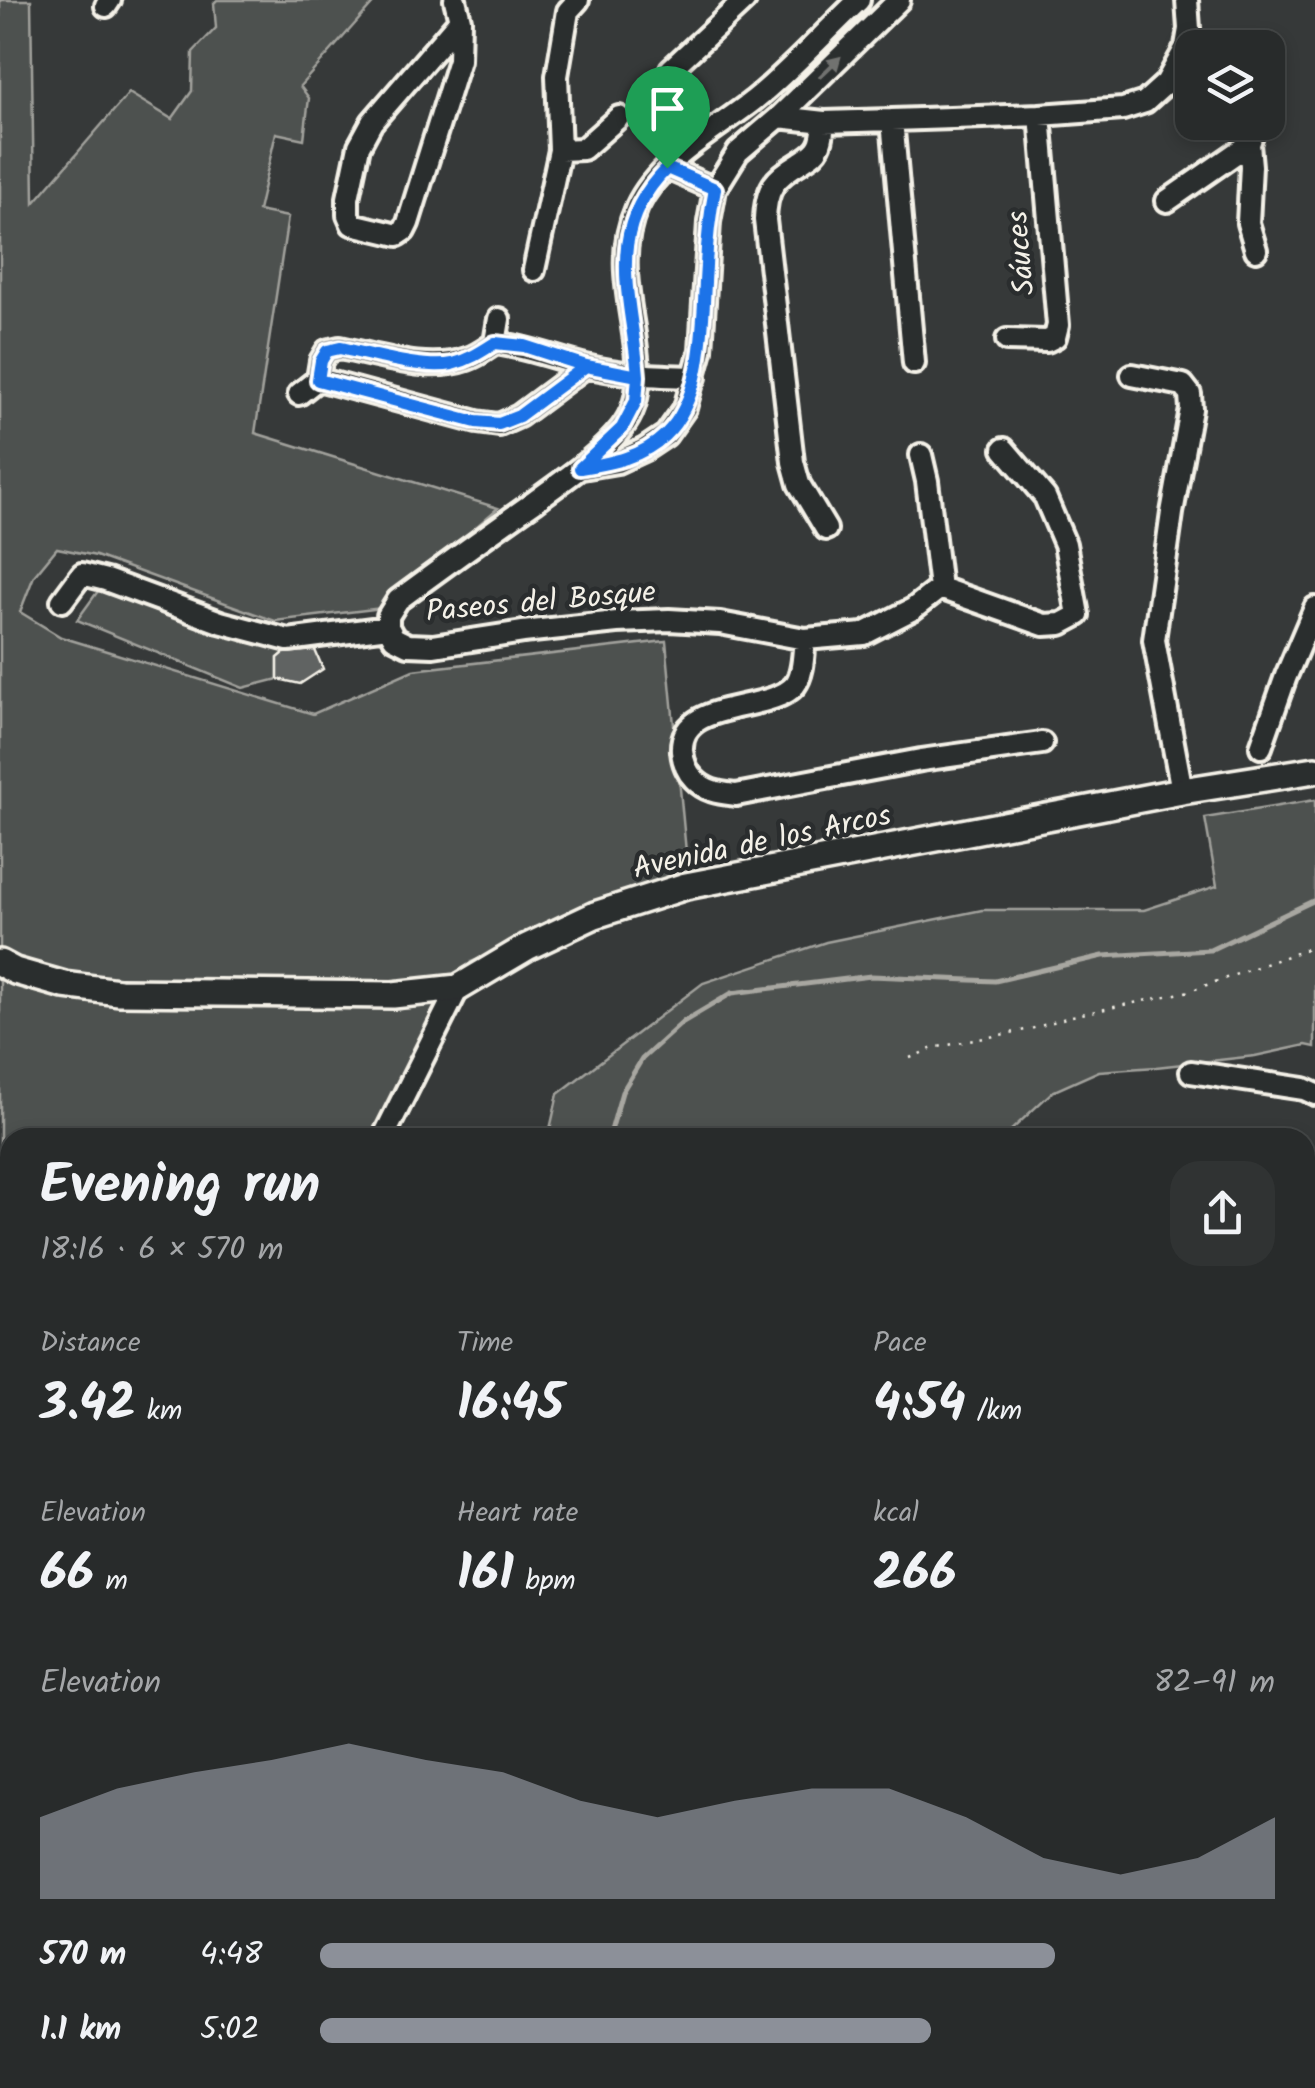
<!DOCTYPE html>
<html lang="en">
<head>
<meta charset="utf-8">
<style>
	:root { --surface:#282b2b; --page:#303333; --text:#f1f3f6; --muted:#a5a7a9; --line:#444747; --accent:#8c9099 }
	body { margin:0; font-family:Kalam,sans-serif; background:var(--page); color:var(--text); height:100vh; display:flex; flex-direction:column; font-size:38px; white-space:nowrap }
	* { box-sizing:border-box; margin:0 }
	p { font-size:32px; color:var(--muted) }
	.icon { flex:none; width:55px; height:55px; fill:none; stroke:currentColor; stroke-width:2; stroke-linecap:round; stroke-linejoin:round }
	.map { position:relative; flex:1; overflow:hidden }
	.drawer { position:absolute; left:0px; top:1128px; width:1315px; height:962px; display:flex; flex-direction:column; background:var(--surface); border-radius:30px 30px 0 0; box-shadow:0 5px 15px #0003,0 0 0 2px var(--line) }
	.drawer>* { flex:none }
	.controls { position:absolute; left:1175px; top:30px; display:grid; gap:20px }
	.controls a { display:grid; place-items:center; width:110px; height:110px; border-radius:20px; background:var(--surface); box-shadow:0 5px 15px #0003,0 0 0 2px var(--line); font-size:50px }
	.pin { position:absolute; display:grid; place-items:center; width:85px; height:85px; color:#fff; margin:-102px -42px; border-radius:50% 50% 50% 0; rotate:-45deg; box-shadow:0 0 10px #0007 }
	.pin .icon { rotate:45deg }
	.round { display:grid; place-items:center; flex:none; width:105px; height:105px; border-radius:30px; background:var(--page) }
	.summary { display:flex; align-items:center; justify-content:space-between; height:170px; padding:0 40px }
	h1 { font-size:55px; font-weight:700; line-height:75px }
	.stats { display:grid; grid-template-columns:repeat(3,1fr); gap:15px; height:170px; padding:10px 40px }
	.stats div { display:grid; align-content:center }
	.stats b { font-size:50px; font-weight:700 }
	.stats small { font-size:28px; font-weight:400 }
	.stats p { font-size:28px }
	.chart { height:280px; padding:20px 40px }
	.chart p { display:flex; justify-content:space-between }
	.chart svg { width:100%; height:180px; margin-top:10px; fill:var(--accent); opacity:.7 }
	ul { padding:0 40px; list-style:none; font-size:32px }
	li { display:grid; grid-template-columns:160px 120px 1fr; align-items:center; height:75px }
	li i { height:25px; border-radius:12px; background:var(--accent) }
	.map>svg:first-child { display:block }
</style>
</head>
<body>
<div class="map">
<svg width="1315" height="2088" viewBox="0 0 1315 2088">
	<rect width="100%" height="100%" fill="#363939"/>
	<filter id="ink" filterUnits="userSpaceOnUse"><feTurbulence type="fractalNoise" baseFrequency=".01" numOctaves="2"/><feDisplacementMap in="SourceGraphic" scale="20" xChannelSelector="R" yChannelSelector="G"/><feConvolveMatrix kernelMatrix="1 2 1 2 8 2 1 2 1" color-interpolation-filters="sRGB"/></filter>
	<g filter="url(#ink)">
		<path fill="#4e514f" stroke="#a1a19c" stroke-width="2.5" d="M 0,0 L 31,0 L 34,203 L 129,93 L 172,119 L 192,91 L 193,52 L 216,28 L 214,3 L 217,0 L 376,0 L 300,86 L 309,98 L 304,139 L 276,133 L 258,211 L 288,217 L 255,433 L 498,508 L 382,608 L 275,621 L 96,556 L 57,548 L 34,576 L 20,612 L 61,637 L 313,714 L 413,670 L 666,641 L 688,873 L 471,962 L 408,1062 L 370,1137 L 10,1138 L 10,2080 L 153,2080 L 154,2088 L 0,2088 Z
			M 106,580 L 292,646 L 278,658 L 278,679 L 243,688 L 77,620 Z
			M 1315,800 L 1315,1047 L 1306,1045 L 1255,1056 L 1156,1067 L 1099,1071 L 1052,1092 L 1004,1137 L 548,1138 L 558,1094 L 703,983 L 826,942 L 982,910 L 1144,910 L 1217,886 L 1205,818 Z"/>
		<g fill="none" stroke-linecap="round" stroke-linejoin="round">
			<path stroke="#a8a7a1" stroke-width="5" d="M 609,1138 L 622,1092 L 642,1059 L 683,1022 L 732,993 L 871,976 L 995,981 L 1103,956 L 1210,950 L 1315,900
				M 1305,1270 L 1315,1262
				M 0,1719 L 10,1712
				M 1251,2080 L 1254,2088"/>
		</g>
		<path fill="#616362" stroke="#f4f1e8" stroke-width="2.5" d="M 315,650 L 323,669 L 300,684 L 278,679 L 278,658 L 284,653 Z"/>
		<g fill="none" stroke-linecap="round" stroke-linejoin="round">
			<g stroke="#f4f1e8" stroke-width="28">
				<path id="minor" d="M 455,0 L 460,20 L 459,60 L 408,223 L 404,231 L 398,235 L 352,224 L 348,215 L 348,198 L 359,146 L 372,122 L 460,20
					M 859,0 C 824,33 791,70 754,100 C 716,130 658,161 637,207 C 612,263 636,315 638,372 C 639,392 634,413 621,429 C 598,458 563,480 534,502 C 488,534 443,567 398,600 L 388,616 L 388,627 L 394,638 L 408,645 L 433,646 L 523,632 L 617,622 L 669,620 L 720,623 L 805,639 L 864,634 L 913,609 L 940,588
					M 106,6 L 110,0
					M 671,69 L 745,0
					M 779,117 L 824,122 L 892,120 L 1040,115 L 1123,109 L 1145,102 L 1166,83 L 1186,47 L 1189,29 L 1187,0
					M 892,120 L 914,363
					M 824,122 C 823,130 823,139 819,146 C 815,154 808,157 801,162 C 774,178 766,188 765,220 L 793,462 L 799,484 L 826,529
					M 1249,144 L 1251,166 L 1248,223 L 1256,250
					M 560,150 L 583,149 L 619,117
					M 667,168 L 715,189
					M 1167,201 L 1249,144 L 1256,122
					M 534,270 L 560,150 L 557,76 L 568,11 L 578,0
					M 1007,340 L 1047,341 L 1055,337 L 1058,325 L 1040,115
					M 495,343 C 528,347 554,358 586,366 C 622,375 658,376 695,377
					M 1132,375 L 1183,385 L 1190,394 L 1191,409 L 1172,513 L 1154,640 L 1182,791
					M 318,379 L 321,361 L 327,351 L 340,348 C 380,356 428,373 467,359 C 477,356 486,349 495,343 L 499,319
					M 299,394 L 318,379 L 477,422 L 499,425 L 519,416 L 586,366
					M 921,455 L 927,481 L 940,588
					M 582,468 L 617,462 L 645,449 L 666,435 L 685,408 L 701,350 L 709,222 L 715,189 L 738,152 L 779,117 L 899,0
					M 940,588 L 1044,625 L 1061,624 L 1078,615 L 1065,544 L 1045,497 L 1004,449
					M 62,601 L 82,574 L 106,580 L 220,622 L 288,640 L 388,627
					M 805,639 C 803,653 804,673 795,685 C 771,714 679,698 682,751 C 683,761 686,771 694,779 C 706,792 720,793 736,795 L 921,760 L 1042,743
					M 1261,747 L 1286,676 L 1315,608
					M 1191,1072 L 1304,1089 L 1315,1094
					M 383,1138 L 458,988
					M 1305,1174 L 1315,1167
					M 1305,1346 L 1315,1338
					M 1305,1483 L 1315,1471
					M 1305,1506 L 1315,1493
					M 1305,1541 L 1315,1525
					M 0,1582 L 10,1578
					M 1305,1599 L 1315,1602
					M 1305,1711 L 1315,1714
					M 1305,1820 L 1315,1823
					M 1305,1928 L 1315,1931
					M 1305,2034 L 1315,2037
					M 600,2080 L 616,2088
					M 214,2088 L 219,2080
					M 343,2088 L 346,2080
					M 458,2088 L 462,2080
					M 567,2088 L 570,2080
					M 684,2088 L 687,2080
					M 795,2088 L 799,2080
					M 954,2088 L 958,2080
					M 992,2088 L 996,2080
					M 1051,2088 L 1051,2080
					M 1147,2088 L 1148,2080"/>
			</g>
			<g stroke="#f4f1e8" stroke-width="32">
				<path id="major" d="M 0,963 L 15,971 L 64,985 L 119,992 L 393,995 L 458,988 L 527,947 L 595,915 L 686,886 L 1182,791 L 1315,770"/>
			</g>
			<path stroke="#f4f1e8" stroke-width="2.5" stroke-dasharray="2.5 8" stroke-linecap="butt" d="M 910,1058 L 933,1048 L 1031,1029 L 1072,1016 L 1190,991 L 1315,946"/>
			<use href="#minor" stroke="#2a2d2e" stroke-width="20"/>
			<use href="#major" stroke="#2a2d2e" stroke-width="25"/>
		</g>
		<defs><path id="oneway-solid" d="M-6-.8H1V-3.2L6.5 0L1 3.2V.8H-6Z" transform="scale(2.5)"/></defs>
		<use fill="#71726f" href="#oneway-solid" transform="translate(830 67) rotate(-44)"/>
	</g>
	<g fill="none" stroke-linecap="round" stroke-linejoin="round" filter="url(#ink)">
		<g stroke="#fff" stroke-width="20">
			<path id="route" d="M 667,168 C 602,233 632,296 638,376 L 586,366 L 519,416 L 499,424 L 476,422 L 318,380 L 321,361 L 327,351 L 340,348 C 370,354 423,370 452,364 C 469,360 481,352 495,343 L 524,346 L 586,366 L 638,376 L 636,401 L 622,428 L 580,468 C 610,463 642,458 665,435 C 706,396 702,318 706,266 C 707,240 710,214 715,189 L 667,168"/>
		</g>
		<use href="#route" stroke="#1a73e8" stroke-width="12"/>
	</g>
	<g text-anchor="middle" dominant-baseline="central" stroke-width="9" stroke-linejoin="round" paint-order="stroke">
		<g font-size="30" fill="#f4f1e8" stroke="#2a2d2e">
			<text transform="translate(1022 253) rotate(-95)">Sáuces</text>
			<text transform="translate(541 603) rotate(-5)">Paseos del Bosque</text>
			<text transform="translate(762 843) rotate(-12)">Avenida de los Arcos</text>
		</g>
	</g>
</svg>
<div class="controls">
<a><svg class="icon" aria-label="layers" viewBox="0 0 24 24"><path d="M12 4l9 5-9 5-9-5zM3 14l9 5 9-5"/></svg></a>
</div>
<div class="pin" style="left:667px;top:168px;background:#1e9e55"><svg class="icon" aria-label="arrive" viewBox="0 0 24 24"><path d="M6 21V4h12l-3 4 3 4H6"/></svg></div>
<section class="drawer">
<div class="summary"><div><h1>Evening run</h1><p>18:16 · 6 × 570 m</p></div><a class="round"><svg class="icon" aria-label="share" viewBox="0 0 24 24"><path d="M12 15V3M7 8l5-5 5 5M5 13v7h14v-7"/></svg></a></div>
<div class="stats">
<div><p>Distance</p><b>3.42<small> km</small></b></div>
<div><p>Time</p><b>16:45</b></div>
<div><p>Pace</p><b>4:54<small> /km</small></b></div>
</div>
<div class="stats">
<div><p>Elevation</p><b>66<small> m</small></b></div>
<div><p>Heart rate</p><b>161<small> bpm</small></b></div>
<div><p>kcal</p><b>266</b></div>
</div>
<div class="chart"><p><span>Elevation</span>82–91 m</p>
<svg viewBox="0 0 160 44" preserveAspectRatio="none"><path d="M0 44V24L10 17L20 13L30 10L40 6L50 10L60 13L70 20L80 24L90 20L100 17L110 17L120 24L130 34L140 38L150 34L160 24V44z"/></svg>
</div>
<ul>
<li><b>570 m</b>4:48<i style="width:77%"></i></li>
<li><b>1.1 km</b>5:02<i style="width:64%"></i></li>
</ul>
</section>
</div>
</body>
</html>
